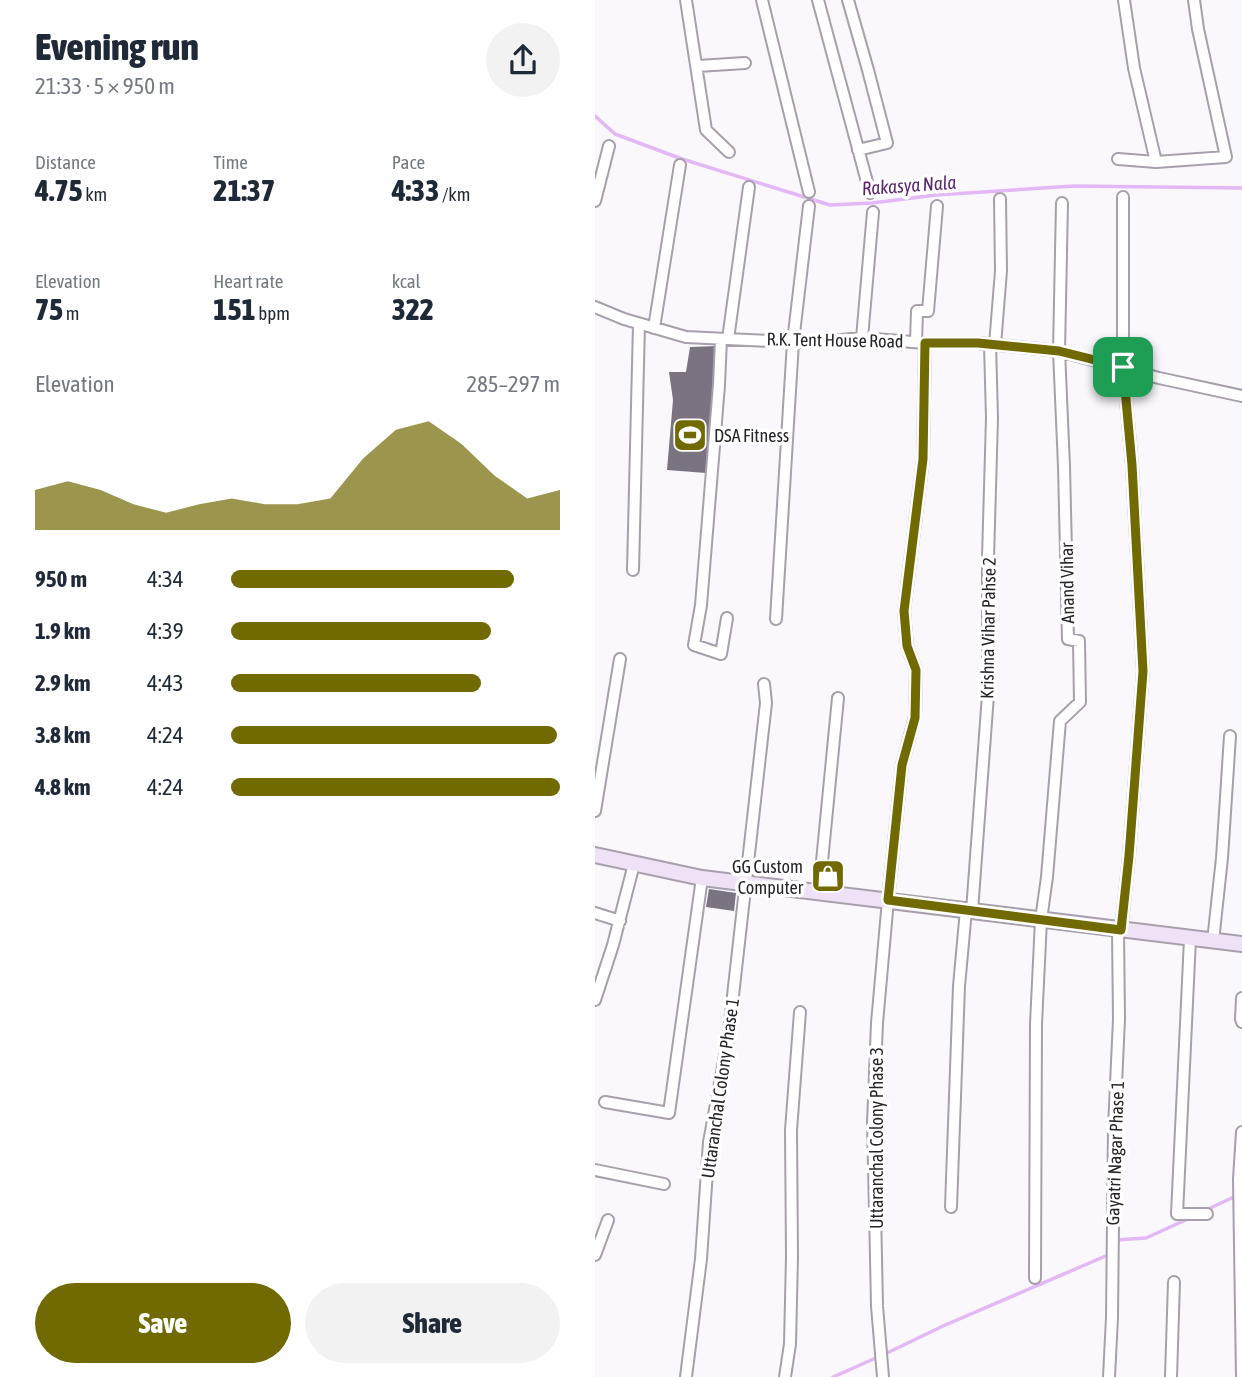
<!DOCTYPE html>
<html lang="en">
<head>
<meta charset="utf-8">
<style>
	:root { --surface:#fff; --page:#f2f2f3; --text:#1f2937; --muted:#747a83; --accent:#716902 }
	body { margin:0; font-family:"Asap Condensed",sans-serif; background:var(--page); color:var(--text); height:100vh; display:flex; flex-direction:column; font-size:26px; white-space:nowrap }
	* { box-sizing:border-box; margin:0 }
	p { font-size:23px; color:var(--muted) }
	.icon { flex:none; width:38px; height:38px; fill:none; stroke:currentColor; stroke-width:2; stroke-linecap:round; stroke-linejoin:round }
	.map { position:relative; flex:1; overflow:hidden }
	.panel { display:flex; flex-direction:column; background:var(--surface); width:595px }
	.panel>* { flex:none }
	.pin { position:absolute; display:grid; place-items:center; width:60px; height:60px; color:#fff; margin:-30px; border-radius:14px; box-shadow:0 4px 10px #0006 }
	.round { display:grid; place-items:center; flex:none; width:74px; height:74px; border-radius:37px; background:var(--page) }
	.summary { display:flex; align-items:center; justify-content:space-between; height:119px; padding:0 35px }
	h1 { font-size:38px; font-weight:800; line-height:52px }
	.stats { display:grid; grid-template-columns:repeat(3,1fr); gap:10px; height:119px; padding:7px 35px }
	.stats div { display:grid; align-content:center }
	.stats b { font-size:30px; font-weight:800 }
	.stats small { font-size:19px; font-weight:400 }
	.stats p { font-size:19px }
	.chart { height:196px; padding:14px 35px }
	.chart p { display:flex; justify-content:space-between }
	.chart svg { width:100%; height:126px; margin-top:7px; fill:var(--accent); opacity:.7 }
	.action { display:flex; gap:14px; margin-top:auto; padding:14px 35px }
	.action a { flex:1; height:80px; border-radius:42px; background:var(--accent); color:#fff; font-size:28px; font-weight:800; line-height:80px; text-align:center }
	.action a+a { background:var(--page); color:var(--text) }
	ul { padding:0 35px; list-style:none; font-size:23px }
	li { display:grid; grid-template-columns:112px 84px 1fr; align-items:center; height:52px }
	li i { height:18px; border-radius:9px; background:var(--accent) }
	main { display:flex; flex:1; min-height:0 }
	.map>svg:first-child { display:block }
</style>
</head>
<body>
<main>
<section class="panel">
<div class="summary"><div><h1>Evening run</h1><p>21:33 · 5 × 950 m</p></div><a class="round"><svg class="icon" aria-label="share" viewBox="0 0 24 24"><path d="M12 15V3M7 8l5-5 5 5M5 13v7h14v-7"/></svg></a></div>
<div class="stats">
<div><p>Distance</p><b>4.75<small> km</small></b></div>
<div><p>Time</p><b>21:37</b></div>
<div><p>Pace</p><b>4:33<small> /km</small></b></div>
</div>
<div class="stats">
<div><p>Elevation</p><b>75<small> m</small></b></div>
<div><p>Heart rate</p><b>151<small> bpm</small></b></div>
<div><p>kcal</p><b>322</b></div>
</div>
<div class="chart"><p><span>Elevation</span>285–297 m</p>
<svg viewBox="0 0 160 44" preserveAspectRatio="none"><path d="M0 44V30L10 27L20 30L30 35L40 38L50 35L60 33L70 35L80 35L90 33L100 19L110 9L120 6L130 14L140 25L150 33L160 30V44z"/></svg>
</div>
<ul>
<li><b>950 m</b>4:34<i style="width:86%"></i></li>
<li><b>1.9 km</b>4:39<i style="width:79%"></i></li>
<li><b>2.9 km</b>4:43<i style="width:76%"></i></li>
<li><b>3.8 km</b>4:24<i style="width:99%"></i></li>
<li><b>4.8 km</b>4:24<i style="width:100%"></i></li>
</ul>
<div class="action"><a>Save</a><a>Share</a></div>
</section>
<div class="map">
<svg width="647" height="1377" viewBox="0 0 647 1377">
	<rect width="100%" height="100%" fill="#fbf8fd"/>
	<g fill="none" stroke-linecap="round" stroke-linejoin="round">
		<path stroke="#e2b8f6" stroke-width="3.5" d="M 0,116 L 20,134 L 87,159 L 235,205 L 277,203 L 341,195 L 479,186 L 647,188
			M 611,1210 L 641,1196
			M 521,1240 L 551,1238 L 595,1218
			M 290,1354 L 348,1326 L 513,1255
			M 238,1377 L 283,1357"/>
	</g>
	<path fill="#7b737f" d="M 122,346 L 111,473 L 72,470 L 78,400 L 74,372 L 91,372 L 95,347 Z
		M 114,889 L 141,893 L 139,911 L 111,907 Z"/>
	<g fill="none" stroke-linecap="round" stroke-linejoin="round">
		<g stroke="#a89fac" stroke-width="14">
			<path id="minor" d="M 91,0 L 111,130 L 134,152
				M 167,0 L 214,192
				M 223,0 L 275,193
				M 253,0 L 273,70 L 292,143 L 263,150
				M 103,66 L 150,63
				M 523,159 L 561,162 L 539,68 L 529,0
				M 561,162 L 631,157 L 603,29 L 599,0
				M 0,201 L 14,146
				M 0,307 L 29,319 L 91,337 L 198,342 L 236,341 L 267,338 L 330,343 L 383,343 L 464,351 L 564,378 L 647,396
				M 59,328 L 85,165
				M 267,338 L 278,212
				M 126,339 L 124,385 L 106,605 L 99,645 L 126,654 L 132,618
				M 133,339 L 154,187
				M 321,342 L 322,311 L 333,311 L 342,206
				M 400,345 L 406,271 L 405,199
				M 38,570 L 44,324
				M 181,619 L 198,342 L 214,206
				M 0,811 L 25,659
				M 224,892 L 243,698
				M 377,911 L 393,695 L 393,558 L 397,418 L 395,344
				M 0,913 L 25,921
				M 526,930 L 534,856 L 548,671 L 537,465 L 528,367 L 528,197
				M 595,939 L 582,1214 L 612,1214
				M 618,941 L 627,858 L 635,736
				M 647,998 L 646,1019 L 647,1022
				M 0,1000 L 18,945 L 39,864
				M 10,1102 L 74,1113 L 107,878
				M 0,1170 L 69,1184
				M 356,1207 L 364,986 L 371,910
				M 0,1255 L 13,1220
				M 440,1278 L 441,1024 L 446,920 L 452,877 L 465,721 L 485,702 L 484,641 L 473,639 L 469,466 L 464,351 L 467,203
				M 91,1377 L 106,1259 L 114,1142 L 133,1040 L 171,703 L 169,684
				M 190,1377 L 195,1344 L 197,1257 L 196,1130 L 205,1012
				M 288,1377 L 282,1306 L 280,1210 L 278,1123 L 282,1023 L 293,900 L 307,765 L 320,717 L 321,670 L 312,646 L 309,611 L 328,459 L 330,343
				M 514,1377 L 517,1317 L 519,1128 L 524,1019 L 523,930
				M 576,1377 L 579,1282
				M 647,1377 L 644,1179 L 647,1132"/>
		</g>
		<g stroke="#a89fac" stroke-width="18">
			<path id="secondary" d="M 0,855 L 107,878 L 647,944"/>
		</g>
		<use href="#minor" stroke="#fff" stroke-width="10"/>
		<use href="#secondary" stroke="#efe2f6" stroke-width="14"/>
	</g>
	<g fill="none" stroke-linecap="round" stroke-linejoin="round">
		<g stroke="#fff" stroke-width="14">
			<path id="route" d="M 330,343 L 383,343 L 464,351 L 528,367 L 537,465 L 548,671 L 534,856 L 526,930 L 293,900 L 307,765 L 320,718 L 321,670 L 312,646 L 309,611 L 328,459 Z"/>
		</g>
		<use href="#route" stroke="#716902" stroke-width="9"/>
	</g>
	<defs>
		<g id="stadium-square" transform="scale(1.75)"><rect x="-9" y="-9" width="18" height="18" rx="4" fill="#716902" stroke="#fff"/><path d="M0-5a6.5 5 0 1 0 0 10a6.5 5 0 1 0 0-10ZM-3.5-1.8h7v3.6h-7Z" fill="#fff"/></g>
		<g id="shop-square" transform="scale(1.75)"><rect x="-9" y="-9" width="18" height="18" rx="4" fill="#716902" stroke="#fff"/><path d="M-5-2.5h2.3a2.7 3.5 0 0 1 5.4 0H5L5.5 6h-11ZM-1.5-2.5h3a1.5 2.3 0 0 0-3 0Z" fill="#fff"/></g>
	</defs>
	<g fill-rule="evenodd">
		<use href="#stadium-square" x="95" y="435"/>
		<use href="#shop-square" x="233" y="876"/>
	</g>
	<g text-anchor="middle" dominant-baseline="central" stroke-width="7" stroke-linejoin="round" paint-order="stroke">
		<g font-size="18" fill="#272429" stroke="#fff">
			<text transform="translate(240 340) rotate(1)">R.K. Tent House Road</text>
			<text transform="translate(472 583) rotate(-91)">Anand Vihar</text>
			<text transform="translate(393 628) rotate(-89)">Krishna Vihar Pahse 2</text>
			<text transform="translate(125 1088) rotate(-82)">Uttaranchal Colony Phase 1</text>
			<text transform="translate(281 1138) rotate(-90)">Uttaranchal Colony Phase 3</text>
			<text transform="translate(520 1153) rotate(-88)">Gayatri Nagar Phase 1</text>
		</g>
		<g font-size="18" fill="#272429" stroke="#fff" text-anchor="start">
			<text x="119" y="435">DSA Fitness</text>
			<text x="208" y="866" text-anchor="end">GG Custom<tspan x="208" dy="21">Computer</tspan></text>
		</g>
		<g font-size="19" font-style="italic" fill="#59266e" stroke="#fff">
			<text transform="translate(314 185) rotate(-4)">Rakasya Nala</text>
		</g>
	</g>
</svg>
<div class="pin" style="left:528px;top:367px;background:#1e9e55"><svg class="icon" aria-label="arrive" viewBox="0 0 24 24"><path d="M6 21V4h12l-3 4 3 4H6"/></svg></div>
</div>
</main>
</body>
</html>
